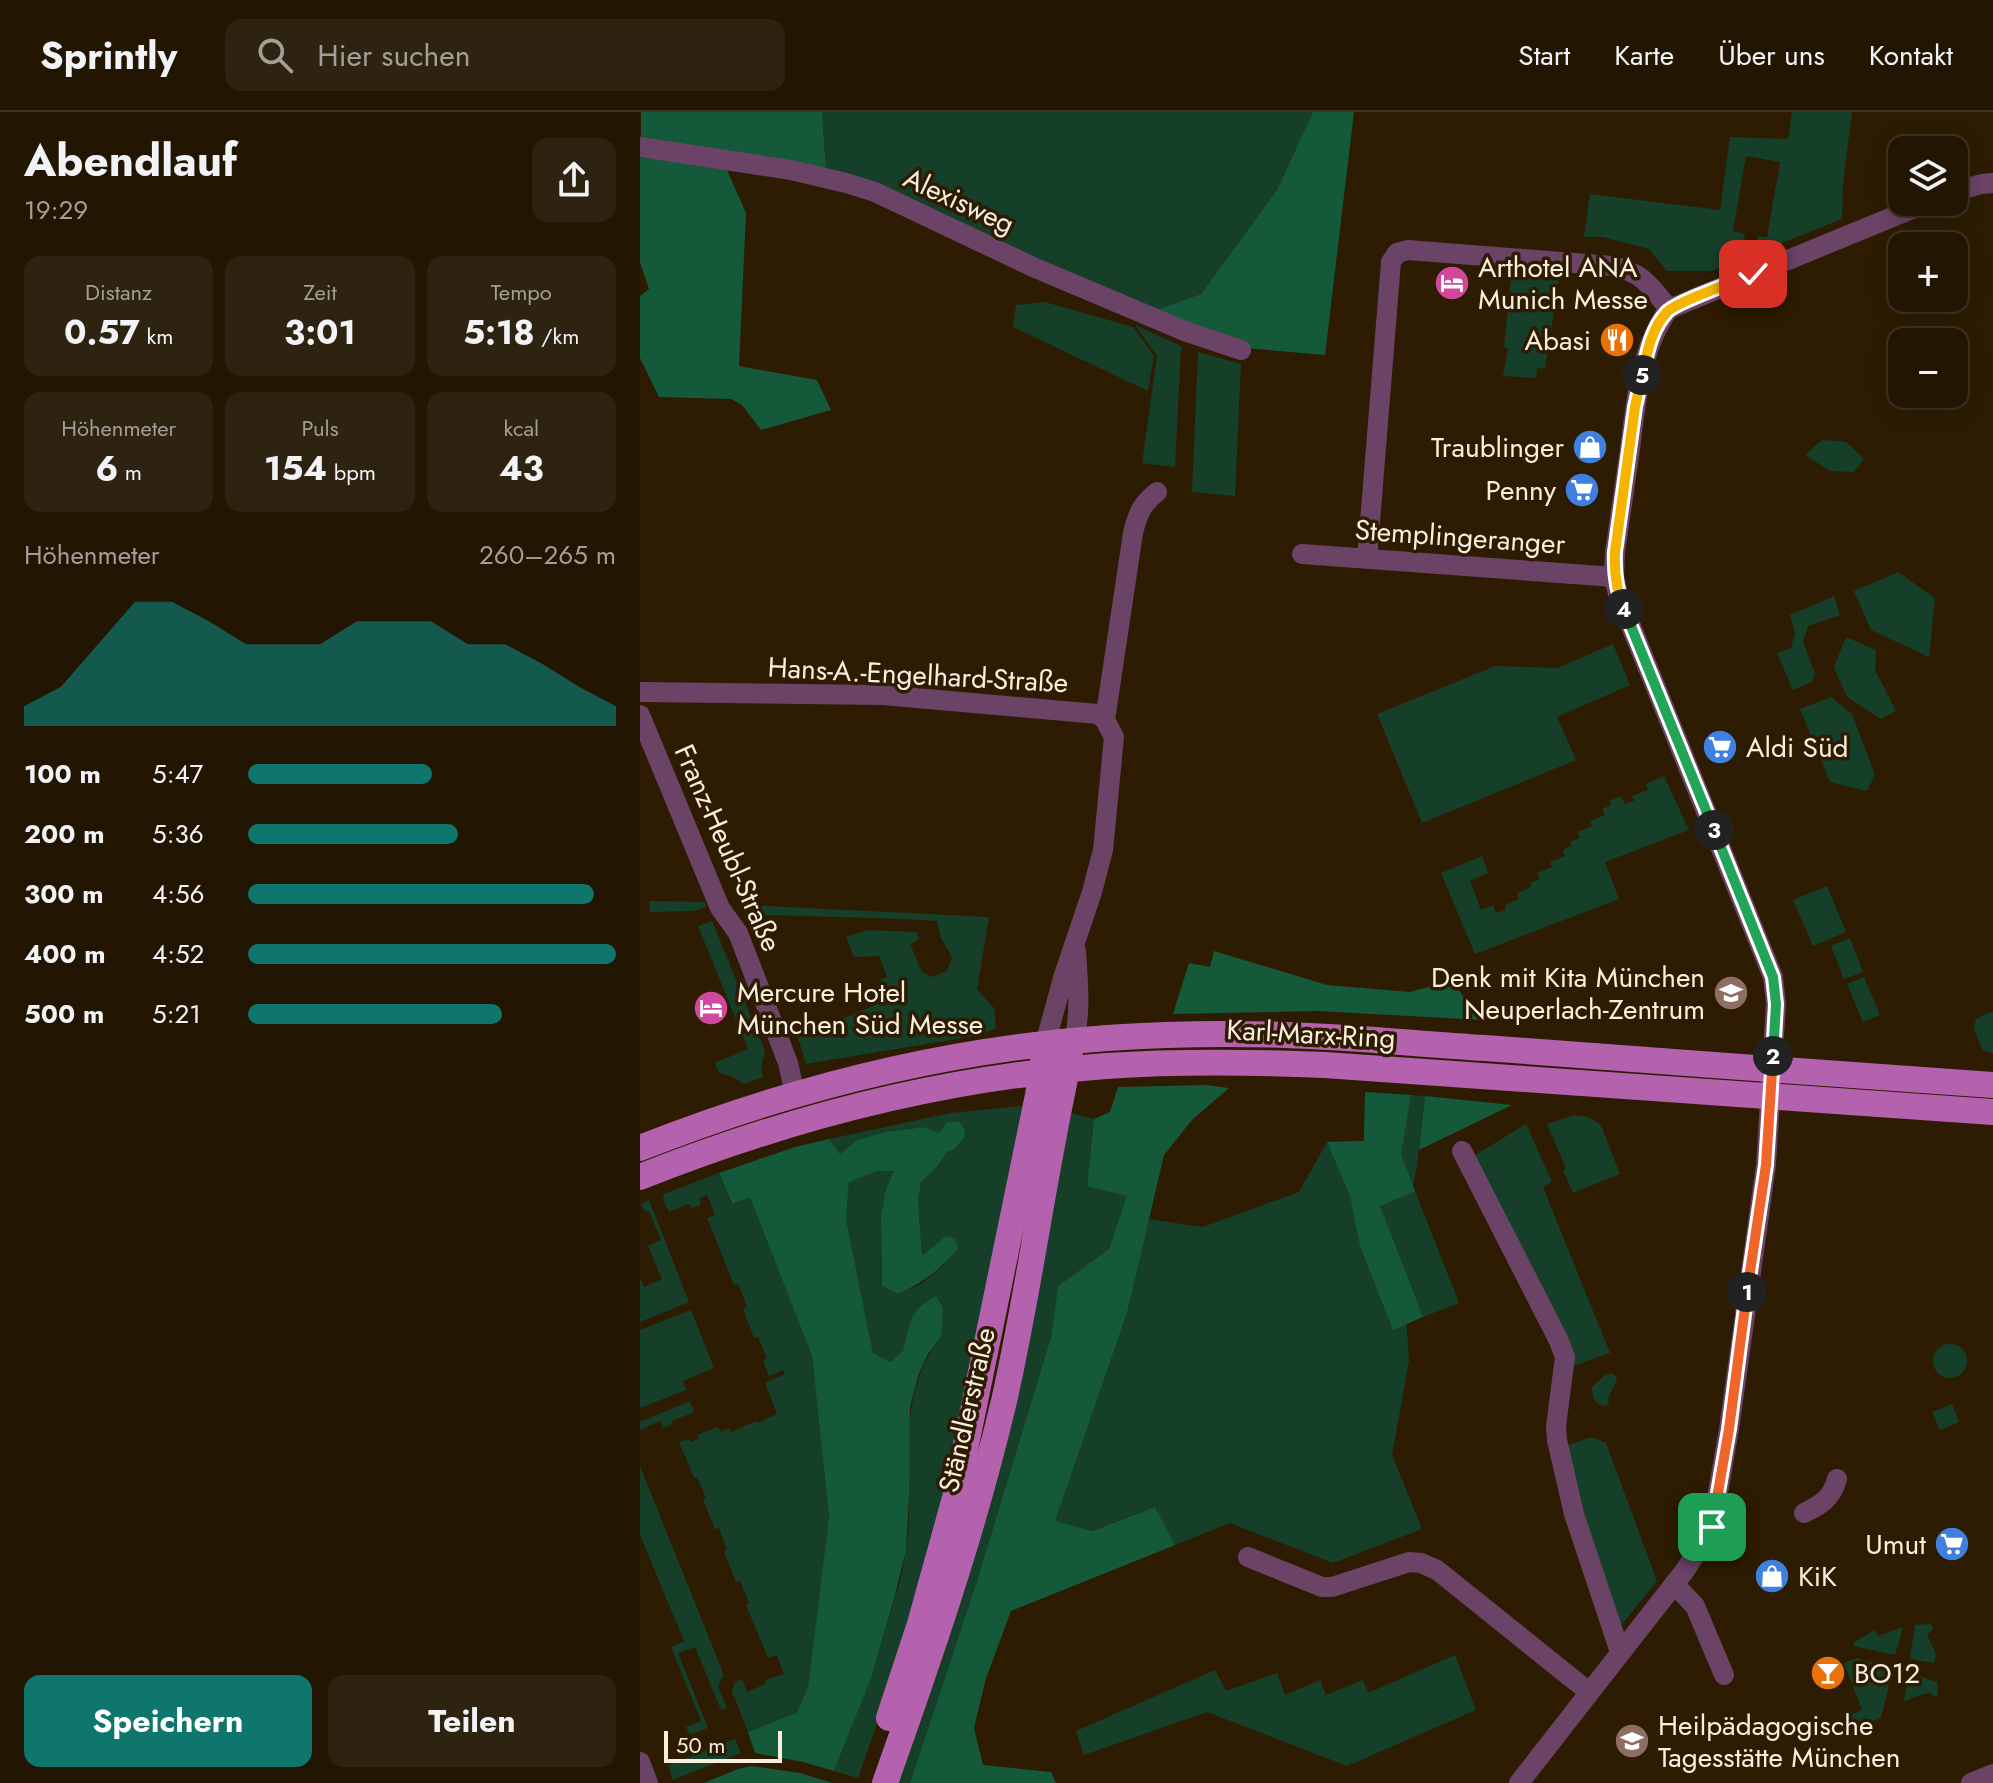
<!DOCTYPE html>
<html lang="de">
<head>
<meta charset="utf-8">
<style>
	:root { --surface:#221501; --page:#2e2210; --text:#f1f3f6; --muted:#a29f99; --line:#3f3423; --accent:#0f766e }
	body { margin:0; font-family:Jost,sans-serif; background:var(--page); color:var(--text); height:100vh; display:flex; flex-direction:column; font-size:30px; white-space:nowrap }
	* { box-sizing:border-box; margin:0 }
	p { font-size:26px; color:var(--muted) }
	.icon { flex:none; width:44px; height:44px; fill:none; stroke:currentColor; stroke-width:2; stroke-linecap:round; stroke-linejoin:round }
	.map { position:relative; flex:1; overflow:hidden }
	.details { display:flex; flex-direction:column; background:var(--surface); width:640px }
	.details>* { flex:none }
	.controls { position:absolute; left:1248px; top:24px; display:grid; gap:16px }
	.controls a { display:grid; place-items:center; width:80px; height:80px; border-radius:16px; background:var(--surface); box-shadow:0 4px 20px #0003,0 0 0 2px var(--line); font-size:40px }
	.scale { position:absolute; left:24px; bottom:20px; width:118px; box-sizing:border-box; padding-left:8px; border:4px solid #faeede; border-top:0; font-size:22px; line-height:28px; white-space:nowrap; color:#faeede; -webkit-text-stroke:6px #2d1c01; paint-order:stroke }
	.pin { position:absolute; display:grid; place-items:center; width:68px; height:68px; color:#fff; margin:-34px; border-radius:16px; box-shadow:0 4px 12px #0006 }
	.km { position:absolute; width:40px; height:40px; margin:-20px; border-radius:50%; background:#222; color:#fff; font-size:22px; line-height:40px; text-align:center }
	.round { display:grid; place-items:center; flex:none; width:84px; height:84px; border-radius:16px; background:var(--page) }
	.overview { display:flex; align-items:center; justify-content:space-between; height:136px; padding:0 24px }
	h1 { font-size:44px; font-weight:700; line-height:60px }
	.metrics { display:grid; grid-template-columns:repeat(3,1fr); gap:12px; height:136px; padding:8px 24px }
	.metrics div { display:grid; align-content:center; border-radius:16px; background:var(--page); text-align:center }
	.metrics b { font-size:34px; font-weight:700 }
	.metrics small { font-size:22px; font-weight:400 }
	.metrics p { font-size:22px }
	.chart { height:224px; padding:16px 24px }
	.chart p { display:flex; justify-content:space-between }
	.chart svg { width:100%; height:144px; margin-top:8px; fill:var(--accent); opacity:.7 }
	.cta { display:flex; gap:16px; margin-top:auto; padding:16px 24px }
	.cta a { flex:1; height:92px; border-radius:16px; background:var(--accent); color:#fff; font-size:32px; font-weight:700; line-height:92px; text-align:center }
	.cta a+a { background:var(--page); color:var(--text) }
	ul { padding:0 24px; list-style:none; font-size:26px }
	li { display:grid; grid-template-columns:128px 96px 1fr; align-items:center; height:60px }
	li i { height:20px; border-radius:10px; background:var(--accent) }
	header { display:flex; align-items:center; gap:48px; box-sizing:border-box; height:112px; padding:0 40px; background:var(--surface); border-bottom:2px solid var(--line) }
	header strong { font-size:38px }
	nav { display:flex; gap:44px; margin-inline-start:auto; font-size:28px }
	.search { width:560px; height:72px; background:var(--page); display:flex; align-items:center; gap:20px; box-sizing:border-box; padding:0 28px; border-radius:16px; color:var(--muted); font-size:30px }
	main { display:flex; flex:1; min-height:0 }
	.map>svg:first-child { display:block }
</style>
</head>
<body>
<header>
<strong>Sprintly</strong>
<div class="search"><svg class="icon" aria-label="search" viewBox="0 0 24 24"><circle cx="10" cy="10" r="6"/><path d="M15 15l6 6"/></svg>Hier suchen</div>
<nav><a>Start</a><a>Karte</a><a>Über uns</a><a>Kontakt</a></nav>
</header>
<main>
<section class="details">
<div class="overview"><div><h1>Abendlauf</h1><p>19:29</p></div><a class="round"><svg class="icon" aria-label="share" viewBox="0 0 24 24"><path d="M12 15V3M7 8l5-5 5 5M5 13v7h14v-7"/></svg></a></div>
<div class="metrics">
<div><p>Distanz</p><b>0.57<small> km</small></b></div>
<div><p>Zeit</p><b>3:01</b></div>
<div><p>Tempo</p><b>5:18<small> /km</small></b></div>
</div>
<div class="metrics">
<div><p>Höhenmeter</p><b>6<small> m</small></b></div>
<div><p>Puls</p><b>154<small> bpm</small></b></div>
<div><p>kcal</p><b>43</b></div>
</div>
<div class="chart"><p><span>Höhenmeter</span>260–265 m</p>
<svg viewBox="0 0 160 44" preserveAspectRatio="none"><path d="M0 44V38L10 32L20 19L30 6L40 6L50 12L60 19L70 19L80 19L90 12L100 12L110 12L120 19L130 19L140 25L150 32L160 38V44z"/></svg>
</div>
<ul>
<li><b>100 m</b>5:47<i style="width:50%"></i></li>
<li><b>200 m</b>5:36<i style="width:57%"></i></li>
<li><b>300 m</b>4:56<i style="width:94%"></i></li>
<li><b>400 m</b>4:52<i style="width:100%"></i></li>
<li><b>500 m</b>5:21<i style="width:69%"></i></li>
</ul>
<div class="cta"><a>Speichern</a><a>Teilen</a></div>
</section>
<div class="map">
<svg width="1353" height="1671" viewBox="0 0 1353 1671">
	<rect width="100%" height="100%" fill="#2d1c01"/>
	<path fill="#163f2a" d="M 182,0 L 673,0 L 637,78 L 561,182 L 511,200 L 186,57 Z
		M 1152,0 L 1212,0 L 1203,71 L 1202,107 L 1115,142 L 1118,124 L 1127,125 L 1140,50 L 1106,44 L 1093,119 L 1105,122 L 1101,147 L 1072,159 L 1027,159 L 1009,137 L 963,125 L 944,125 L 950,82 L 1080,98 L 1090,25 L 1148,27 Z
		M 871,165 L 919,168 L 905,257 L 897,256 L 896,266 L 863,264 L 868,237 L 864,235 Z
		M 405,190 L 493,215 L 514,244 L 508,279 L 373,215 L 376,193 Z
		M 495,213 L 541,234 L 535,355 L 502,351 L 517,244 Z
		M 558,240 L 601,252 L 595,384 L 552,380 Z
		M 1182,328 L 1206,330 L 1224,347 L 1214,360 L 1190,359 L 1165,343 Z
		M 1258,460 L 1295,486 L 1289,545 L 1231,518 L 1214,479 Z
		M 1194,484 L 1200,503 L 1168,514 L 1163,530 L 1175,561 L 1172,570 L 1153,578 L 1137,541 L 1151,536 L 1155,521 L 1150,503 Z
		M 1206,525 L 1236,538 L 1235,558 L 1256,599 L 1241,607 L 1207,585 L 1194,555 Z
		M 973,532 L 990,573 L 917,605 L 936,648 L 782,711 L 737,602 L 855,554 L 917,556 Z
		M 1191,585 L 1212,602 L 1235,663 L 1227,679 L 1190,670 L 1160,597 Z
		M 1024,664 L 1049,718 L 965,750 L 979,787 L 835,842 L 801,761 L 842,744 L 848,761 L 830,769 L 841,798 L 853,793 L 856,801 L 866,798 L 865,793 L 879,787 L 877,781 L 891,775 L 890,771 L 900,767 L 897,761 L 912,755 L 910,750 L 925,744 L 923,738 L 931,734 L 930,730 L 940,726 L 938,720 L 952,714 L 950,709 L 965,703 L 962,697 L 971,693 L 969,689 L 981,684 L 985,692 L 994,689 L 992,684 L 1008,678 L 1006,672 Z
		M 1187,774 L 1206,820 L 1173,834 L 1153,788 Z
		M 9,789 L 65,790 L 66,795 L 54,799 L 10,800 Z
		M 105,793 L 349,805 L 337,877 L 354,896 L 356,916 L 343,922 L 329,925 L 166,952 L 158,926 L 235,893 L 233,884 L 240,868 L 247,865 L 239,844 L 214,845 L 206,825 L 228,818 L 277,820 L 279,827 L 270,832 L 282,860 L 293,865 L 307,859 L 312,846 L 300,824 L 297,809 L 264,807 L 133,803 L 109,805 Z
		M 72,809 L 125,939 L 121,957 L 123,965 L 104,972 L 91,964 L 79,961 L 75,951 L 108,937 L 58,814 Z
		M 1210,826 L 1223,860 L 1204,867 L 1191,834 Z
		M 1224,865 L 1240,903 L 1223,910 L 1207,872 Z
		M 1353,900 L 1353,942 L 1343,938 L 1334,918 L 1336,907 L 1345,902 Z
		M 725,980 L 785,984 L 777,1054 L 772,1079 L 775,1079 L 819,1191 L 783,1205 L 763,1158 L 769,1249 L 752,1343 L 782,1417 L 693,1451 L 590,1411 L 535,1433 L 515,1395 L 451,1419 L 414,1410 L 487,1201 L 508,1107 L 563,1115 L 659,1080 L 687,1030 L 724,1029 Z
		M 381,994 L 383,1000 L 309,1367 L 259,1549 L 218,1666 L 194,1659 C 214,1610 232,1561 248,1509 C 255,1486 263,1462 266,1438 C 277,1364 251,1289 301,1225 L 270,1210 L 263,1239 L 249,1250 L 233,1241 L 206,1107 L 209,1069 L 237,1059 L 254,1058 C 238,1096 241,1134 242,1174 L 258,1182 L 281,1172 L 305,1152 L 282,1146 L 278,1089 L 281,1070 L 296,1056 L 307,1040 L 315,1035 L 299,1021 L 285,1015 L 245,1020 L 217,1028 L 200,1042 L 189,1027 L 310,1001 Z
		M 431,1001 L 454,1007 L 447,1073 L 488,1083 L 469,1137 L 418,1174 L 411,1225 L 337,1469 L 270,1671 L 259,1671 L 301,1551 L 356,1368 Z
		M 934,1003 L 949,1005 L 961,1013 L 980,1062 L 933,1081 L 923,1058 L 926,1056 L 907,1012 Z
		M 886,1012 L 912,1070 L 903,1075 L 970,1241 L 925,1257 L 832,1045 Z
		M 79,1061 L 91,1092 L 110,1084 L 172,1244 L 189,1404 L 168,1576 L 156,1601 L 108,1620 L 92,1579 L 95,1570 L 102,1567 L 107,1580 L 126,1572 L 125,1568 L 144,1562 L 137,1543 L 128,1546 L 106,1493 L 109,1491 L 100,1469 L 96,1470 L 84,1440 L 87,1438 L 79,1416 L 75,1417 L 63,1388 L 66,1386 L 57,1365 L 54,1366 L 39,1330 L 49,1327 L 51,1330 L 59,1327 L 57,1323 L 78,1315 L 80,1320 L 89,1316 L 91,1320 L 116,1309 L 118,1311 L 137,1302 L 125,1271 L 145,1262 L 143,1258 L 129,1264 L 123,1249 L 127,1246 L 118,1225 L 114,1226 L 103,1197 L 107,1194 L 98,1172 L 94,1173 L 67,1106 L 75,1103 L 67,1083 L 59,1086 L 61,1093 L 51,1096 L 49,1092 L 29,1100 L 23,1087 L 24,1082 Z
		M 9,1088 L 49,1190 L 0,1210 L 0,1165 L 4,1175 L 22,1167 L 8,1134 L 21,1128 L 9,1099 L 5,1100 L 1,1092 Z
		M 51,1198 L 74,1256 L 43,1269 L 46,1278 L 0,1296 L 0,1218 Z
		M1293 1249a17 17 0 1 1 34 0a17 17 0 1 1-34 0Z
		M 971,1261 L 976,1264 L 977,1267 L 968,1287 L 969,1291 L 966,1294 C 954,1293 954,1286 951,1276 L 965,1263 Z
		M 50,1289 L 54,1300 L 32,1309 L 32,1312 L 23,1316 L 20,1309 L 0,1318 L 0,1310 Z
		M 1312,1292 L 1319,1310 L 1300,1318 L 1292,1300 Z
		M 952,1325 L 966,1331 L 1017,1469 L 972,1524 L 915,1337 Z
		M 0,1354 L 84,1563 L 78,1574 L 87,1596 L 81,1598 L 55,1535 L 38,1541 L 68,1616 L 50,1623 L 46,1615 L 61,1609 L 31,1535 L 44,1529 L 0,1423 Z
		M 1291,1512 L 1293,1518 L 1287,1522 L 1296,1543 L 1294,1551 L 1270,1547 L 1275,1513 Z
		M 1263,1515 L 1255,1543 L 1213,1534 L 1214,1530 L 1235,1518 L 1238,1524 Z
		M 815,1543 L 836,1598 L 707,1654 L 567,1600 L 444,1643 L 436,1619 L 575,1558 L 586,1579 L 637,1561 L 645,1583 L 680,1568 L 686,1583 L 723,1568 L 728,1581 Z
		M 1217,1546 L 1253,1557 L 1241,1606 L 1213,1617 L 1208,1604 L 1222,1598 L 1204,1551 Z
		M 1269,1561 L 1297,1570 L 1298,1584 L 1294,1585 L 1290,1580 L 1264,1589 Z
		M 95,1627 L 101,1641 L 33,1668 L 28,1653 Z"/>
	<path fill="#145a3a" d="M 1,0 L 182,0 L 186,57 L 1,29 Z
		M 673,0 L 714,0 L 685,243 L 605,236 L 511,200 L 561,182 L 637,78 Z
		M 0,45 L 86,56 L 106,101 L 99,254 L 177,268 L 191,298 L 121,318 L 102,293 L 91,287 L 19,285 L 0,246 L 0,184 L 9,177 L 0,150 Z
		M 574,839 L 687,873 L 770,880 L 811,869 L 843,908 L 677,899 L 533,902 L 549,851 L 570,855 Z
		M 565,973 L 589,976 L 552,1008 L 524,1043 L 487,1201 L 415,1409 L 452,1419 L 515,1395 L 535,1433 L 371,1499 L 346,1566 L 334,1616 L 343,1653 L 411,1660 L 416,1671 L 270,1671 L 337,1469 L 411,1225 L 418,1174 L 469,1137 L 487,1084 L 447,1074 L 454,1007 L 470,1000 L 478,975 Z
		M 725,980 L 771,983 L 761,1043 L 775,1079 L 740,1094 L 783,1205 L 753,1218 L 720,1134 L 710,1084 L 687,1030 L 724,1029 Z
		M 785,984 L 872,993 L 779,1038 Z
		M 307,1010 L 319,1010 L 324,1016 L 325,1025 L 315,1036 L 307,1040 L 296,1056 L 281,1070 L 278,1089 L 282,1144 L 306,1124 L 315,1127 L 318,1136 C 300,1158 284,1170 258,1182 L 242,1174 L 241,1105 L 246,1077 L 254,1059 L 237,1059 L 209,1070 L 206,1107 L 233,1241 L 250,1250 L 263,1239 C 269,1213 270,1197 296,1184 L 303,1197 L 301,1225 L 288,1242 L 278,1264 L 270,1295 L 269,1384 L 266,1439 L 254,1487 L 231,1566 L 194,1659 L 163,1650 L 115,1641 L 108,1620 L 156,1601 L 168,1576 L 189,1404 L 172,1244 L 110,1085 L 92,1092 L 79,1061 L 155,1035 L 189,1027 L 200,1042 L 217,1028 L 245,1020 L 285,1015 L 299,1021 Z
		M 111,1654 L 160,1661 L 192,1671 L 64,1671 L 98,1657 Z"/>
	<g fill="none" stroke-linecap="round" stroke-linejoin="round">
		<path stroke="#6a4366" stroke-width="20" d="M 0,35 L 151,58 L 206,71 L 235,80 L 393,155 L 547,220 L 601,238
			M 1314,80 L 1341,72 L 1353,71
			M 662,442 L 974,465
			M 727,447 L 751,150 L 757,141 L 768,138 L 972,154 C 1002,160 1011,174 1029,197
			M 0,580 L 243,583 L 458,602 L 465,608 L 474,625 L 463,738 L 452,780 L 424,863 L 405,932
			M 0,603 L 80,796 L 98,821 L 148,951 L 155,982
			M 465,608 L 493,421 C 498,401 501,393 517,380
			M 434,930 C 441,900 438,870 436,839
			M 822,1039 L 919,1229 L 925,1245 L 916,1314 L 917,1328 L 934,1402 L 980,1540
			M 1164,1401 C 1181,1393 1192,1386 1197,1367
			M 608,1445 L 682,1475 L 692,1475 L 769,1450 L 781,1451 L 797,1458 L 949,1580
			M 1034,1472 L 1055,1494 L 1084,1563
			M 0,1650 L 8,1671
			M 879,1671 L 1046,1457 L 1072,1415 L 1089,1317 L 1126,1053 L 1136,892 L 1133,865 L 978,482 L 974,465 L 975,440 C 980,406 985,371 990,337 C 996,289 1000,237 1029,197 L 1289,90
			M 1331,1671 L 1353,1662"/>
		<path stroke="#b462ad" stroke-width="26" d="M 0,1036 C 149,977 307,937 467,926 C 526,922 587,921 646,923 C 712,925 779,932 845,936 C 1014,948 1184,962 1353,973
			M 0,1065 C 148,1006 306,965 466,954 C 539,949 611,950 685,953 L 1353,1000
			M 249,1606 L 280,1512 L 315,1386 L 398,983 L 404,944
			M 245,1671 C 290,1545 333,1420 364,1289 C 390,1175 404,1058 430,944"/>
	</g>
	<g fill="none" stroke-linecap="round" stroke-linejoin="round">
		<g stroke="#fff" stroke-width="16">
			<path id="split-1" d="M 1072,1415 L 1089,1317 L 1107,1180"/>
		</g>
		<g stroke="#fff" stroke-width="16">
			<path id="split-2" d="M 1107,1180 L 1126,1053 L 1133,944"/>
		</g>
		<g stroke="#fff" stroke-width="16">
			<path id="split-3" d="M 1074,718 L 1133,865 L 1136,892 L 1133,944"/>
		</g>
		<g stroke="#fff" stroke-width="16">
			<path id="split-4" d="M 984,497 L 1074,718"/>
		</g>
		<g stroke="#fff" stroke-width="16">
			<path id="split-5" d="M 984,497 C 976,478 974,461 975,440 L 995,295 L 1002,263"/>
		</g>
		<g stroke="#fff" stroke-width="16">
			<path id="split-6" d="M 1002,263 C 1007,241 1011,217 1027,200 C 1036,190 1097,169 1113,162"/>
		</g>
		<use href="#split-1" stroke="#f0652b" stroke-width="10"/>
		<use href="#split-2" stroke="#f0652b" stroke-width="10"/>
		<use href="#split-3" stroke="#22a559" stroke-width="10"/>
		<use href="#split-4" stroke="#22a559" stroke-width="10"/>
		<use href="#split-5" stroke="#f5b400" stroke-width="10"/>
		<use href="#split-6" stroke="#f5b400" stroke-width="10"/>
	</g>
	<defs>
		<g id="hotel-disc" transform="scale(1.8)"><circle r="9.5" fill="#d1479c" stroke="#2d1c01"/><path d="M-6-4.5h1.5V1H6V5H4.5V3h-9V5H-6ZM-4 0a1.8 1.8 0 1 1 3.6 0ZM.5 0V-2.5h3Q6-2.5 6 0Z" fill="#fff"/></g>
		<g id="restaurant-disc" transform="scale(1.8)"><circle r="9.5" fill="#e8710a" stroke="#2d1c01"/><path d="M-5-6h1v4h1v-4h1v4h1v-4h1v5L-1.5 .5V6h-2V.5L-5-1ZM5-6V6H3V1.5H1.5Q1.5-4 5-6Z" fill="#fff"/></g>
		<g id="shop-disc" transform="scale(1.8)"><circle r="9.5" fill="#3f7fe0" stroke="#2d1c01"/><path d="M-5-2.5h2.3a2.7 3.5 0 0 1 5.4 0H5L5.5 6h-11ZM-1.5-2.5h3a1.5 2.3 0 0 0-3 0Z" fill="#fff"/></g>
		<g id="supermarket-disc" transform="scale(1.8)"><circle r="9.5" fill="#3f7fe0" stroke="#2d1c01"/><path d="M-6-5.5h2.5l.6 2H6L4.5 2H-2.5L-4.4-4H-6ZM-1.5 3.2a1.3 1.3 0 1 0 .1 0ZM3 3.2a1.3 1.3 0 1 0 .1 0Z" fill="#fff"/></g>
		<g id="school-disc" transform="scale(1.8)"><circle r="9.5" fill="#8d6e63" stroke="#2d1c01"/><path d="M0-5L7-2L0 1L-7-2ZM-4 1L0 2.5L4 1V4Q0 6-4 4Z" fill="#fff"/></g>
		<g id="bar-disc" transform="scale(1.8)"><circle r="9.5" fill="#e8710a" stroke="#2d1c01"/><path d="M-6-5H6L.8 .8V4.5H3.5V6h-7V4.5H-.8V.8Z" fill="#fff"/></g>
	</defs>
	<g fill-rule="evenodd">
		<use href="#hotel-disc" x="812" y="171"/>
		<use href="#restaurant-disc" x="977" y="228"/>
		<use href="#shop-disc" x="950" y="335"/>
		<use href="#supermarket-disc" x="942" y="378"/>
		<use href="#supermarket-disc" x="1080" y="635"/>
		<use href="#school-disc" x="1091" y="881"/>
		<use href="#hotel-disc" x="71" y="896"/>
		<use href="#supermarket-disc" x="1312" y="1432"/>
		<use href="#shop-disc" x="1132" y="1464"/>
		<use href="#bar-disc" x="1188" y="1561"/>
		<use href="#school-disc" x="992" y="1629"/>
	</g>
	<g text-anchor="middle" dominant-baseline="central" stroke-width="7" stroke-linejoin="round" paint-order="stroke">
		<g font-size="28" fill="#faeede" stroke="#2d1c01">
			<text transform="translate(319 89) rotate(25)">Alexisweg</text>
			<text transform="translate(820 425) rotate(4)">Stemplingeranger</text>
			<text transform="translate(278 563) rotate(3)">Hans-A.-Engelhard-Straße</text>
			<text transform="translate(88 736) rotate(66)">Franz-Heubl-Straße</text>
			<text transform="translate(671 922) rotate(3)">Karl-Marx-Ring</text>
			<text transform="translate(327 1298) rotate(-77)">Ständlerstraße</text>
		</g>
		<g font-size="28" fill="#faeede" stroke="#2d1c01" text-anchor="start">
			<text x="838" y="155">Arthotel ANA<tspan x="838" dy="32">Munich Messe</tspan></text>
			<text x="951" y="228" text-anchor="end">Abasi</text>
			<text x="924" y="335" text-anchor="end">Traublinger</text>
			<text x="916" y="378" text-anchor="end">Penny</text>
			<text x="1106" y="635">Aldi Süd</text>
			<text x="1065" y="865" text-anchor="end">Denk mit Kita München<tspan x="1065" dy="32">Neuperlach-Zentrum</tspan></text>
			<text x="97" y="880">Mercure Hotel<tspan x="97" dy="32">München Süd Messe</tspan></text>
			<text x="1286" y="1432" text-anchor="end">Umut</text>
			<text x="1158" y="1464">KiK</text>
			<text x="1214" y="1561">BO12</text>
			<text x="1018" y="1613">Heilpädagogische<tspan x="1018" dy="32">Tagesstätte München</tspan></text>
		</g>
	</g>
</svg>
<div class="controls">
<a><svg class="icon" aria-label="layers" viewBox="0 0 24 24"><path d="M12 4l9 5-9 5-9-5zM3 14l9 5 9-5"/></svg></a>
<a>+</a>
<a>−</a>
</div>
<div class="scale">50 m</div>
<div class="pin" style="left:1072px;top:1415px;background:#1e9e55"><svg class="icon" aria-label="arrive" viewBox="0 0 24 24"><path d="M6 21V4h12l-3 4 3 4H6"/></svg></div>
<div class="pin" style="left:1113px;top:162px;background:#d93025"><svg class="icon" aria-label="check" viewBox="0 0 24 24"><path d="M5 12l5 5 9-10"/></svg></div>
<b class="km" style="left:1107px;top:1180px">1</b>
<b class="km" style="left:1133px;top:944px">2</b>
<b class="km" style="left:1074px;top:718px">3</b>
<b class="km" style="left:984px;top:497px">4</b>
<b class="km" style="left:1002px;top:263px">5</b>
</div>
</main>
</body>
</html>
